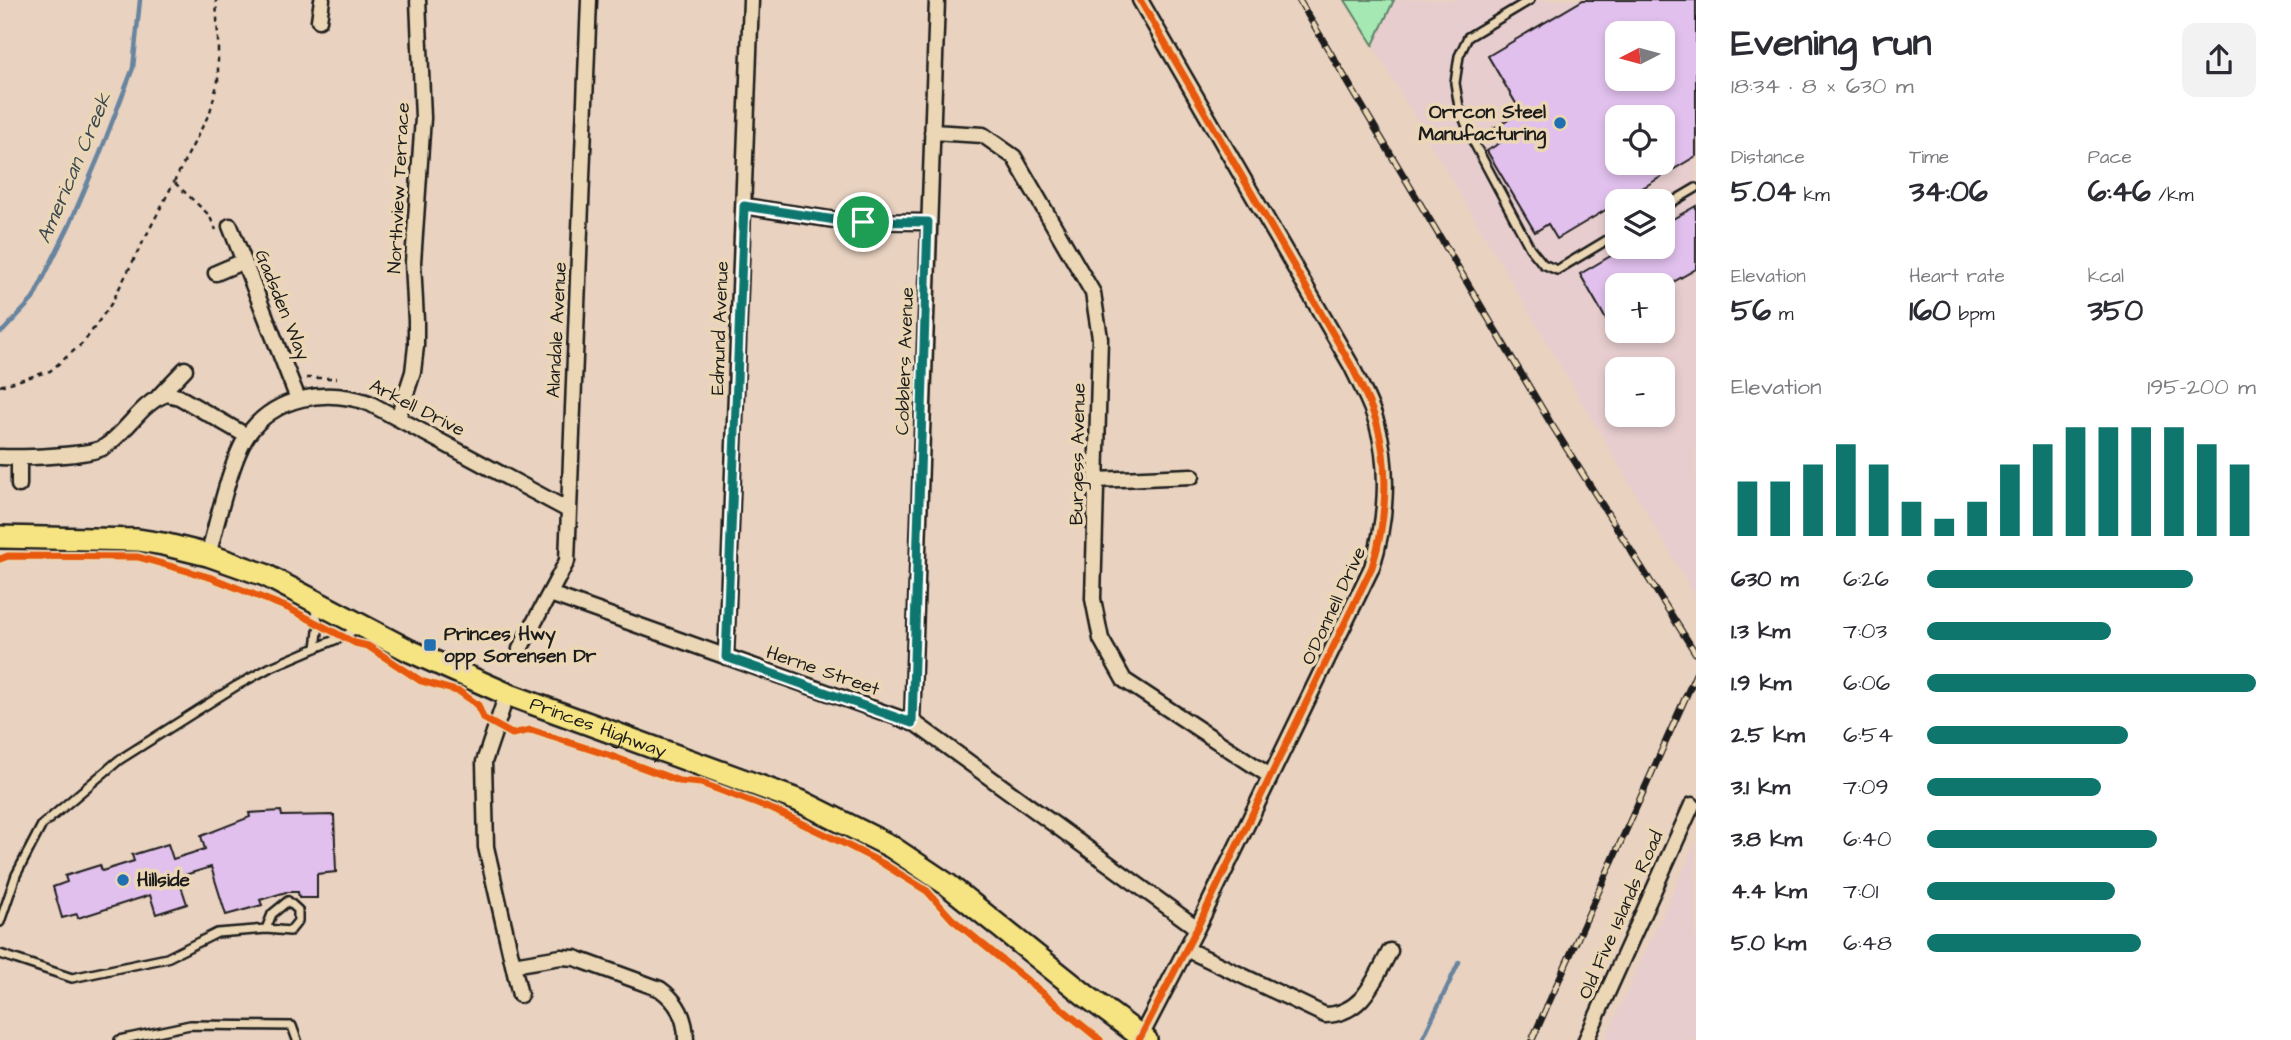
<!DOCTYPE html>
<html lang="en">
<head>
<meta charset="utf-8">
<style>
	:root { --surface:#fff; --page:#f2f2f3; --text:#2b2b33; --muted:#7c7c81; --accent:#0f766e }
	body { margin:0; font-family:"Architects Daughter",sans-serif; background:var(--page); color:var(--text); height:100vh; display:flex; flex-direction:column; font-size:26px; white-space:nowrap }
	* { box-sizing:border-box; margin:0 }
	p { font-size:23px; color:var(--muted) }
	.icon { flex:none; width:38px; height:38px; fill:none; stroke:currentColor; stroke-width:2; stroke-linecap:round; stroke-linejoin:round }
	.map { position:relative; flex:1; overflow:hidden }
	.side { display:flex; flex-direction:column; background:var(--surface); width:595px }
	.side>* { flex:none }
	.needle { width:46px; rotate:264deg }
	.tools { position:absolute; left:1605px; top:21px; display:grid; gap:14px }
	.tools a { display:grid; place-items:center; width:70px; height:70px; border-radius:14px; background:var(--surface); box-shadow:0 4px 10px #0003; font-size:35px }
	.pin { position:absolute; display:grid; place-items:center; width:60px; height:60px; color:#fff; margin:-30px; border:4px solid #fff; border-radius:50%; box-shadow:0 2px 7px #0007 }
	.round { display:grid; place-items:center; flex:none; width:74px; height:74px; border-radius:14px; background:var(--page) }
	.summary { display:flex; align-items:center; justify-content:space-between; height:119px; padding:0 35px }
	h1 { font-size:38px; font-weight:800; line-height:52px }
	.figures { display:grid; grid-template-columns:repeat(3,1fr); gap:10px; height:119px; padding:7px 35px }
	.figures div { display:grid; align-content:center }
	.figures b { font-size:30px; font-weight:800 }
	.figures small { font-size:19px; font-weight:400 }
	.figures p { font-size:19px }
	.chart { height:196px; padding:14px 35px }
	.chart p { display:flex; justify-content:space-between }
	.chart svg { width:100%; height:126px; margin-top:7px; stroke:var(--accent); stroke-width:6 }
	ul { padding:0 35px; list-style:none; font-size:23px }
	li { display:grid; grid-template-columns:112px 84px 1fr; align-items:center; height:52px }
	li i { height:18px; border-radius:9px; background:var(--accent) }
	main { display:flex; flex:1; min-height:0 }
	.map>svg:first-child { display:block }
</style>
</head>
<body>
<main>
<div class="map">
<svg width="1696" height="1040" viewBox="0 0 1696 1040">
	<rect width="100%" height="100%" fill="#e9d2c0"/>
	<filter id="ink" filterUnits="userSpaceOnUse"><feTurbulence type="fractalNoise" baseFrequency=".0143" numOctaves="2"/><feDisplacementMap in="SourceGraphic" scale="14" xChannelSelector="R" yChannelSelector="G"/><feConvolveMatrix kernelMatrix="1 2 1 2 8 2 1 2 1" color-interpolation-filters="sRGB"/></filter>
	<g filter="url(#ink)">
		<path fill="#e7cdce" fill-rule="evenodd" d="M 1394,0 L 1696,0 L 1696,597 L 1373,45 ZM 1617,33 L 1662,33 L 1662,79 L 1617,79 ZM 1617,117 L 1662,117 L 1662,163 L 1617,163 ZM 1617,201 L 1662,201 L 1662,247 L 1617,247 ZM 1617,285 L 1662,285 L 1662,331 L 1617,331 ZM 1617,369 L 1662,369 L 1662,415 L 1617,415 Z
			M 1696,842 L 1696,1040 L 1605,1040 Z"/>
		<path fill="#a5e8b3" stroke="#608268" stroke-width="2" d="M 1345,0 L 1394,0 L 1373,45 Z"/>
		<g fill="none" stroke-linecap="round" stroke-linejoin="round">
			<path stroke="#67849e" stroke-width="4.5" d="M 0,332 L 3,331 L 33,299 L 69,226 L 99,156 L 133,68 L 140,0
				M 1422,1040 L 1459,962"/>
		</g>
		<path fill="#e1c0ed" stroke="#1c1c1c" stroke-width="2" fill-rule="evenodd" d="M 1583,0 L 1696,0 L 1696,156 L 1557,239 L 1548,224 L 1535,232 L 1487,151 L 1501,142 L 1492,129 L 1521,112 L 1488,56 ZM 1617,33 L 1662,33 L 1662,79 L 1617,79 ZM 1617,117 L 1662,117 L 1662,163 L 1617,163 Z
			M 1696,206 L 1696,269 L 1668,285 L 1617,285 L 1617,315 L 1607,321 L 1580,274 L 1626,247 L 1662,247 L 1662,225 Z
			M 281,811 L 282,816 L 334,815 L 336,872 L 317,874 L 317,898 L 299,898 L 298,892 L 286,892 L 260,900 L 262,905 L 226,915 L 211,867 L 178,877 L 187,904 L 156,914 L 150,895 L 78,918 L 77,914 L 62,918 L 53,887 L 67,882 L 65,876 L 100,865 L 102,871 L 134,861 L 132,855 L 168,844 L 173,859 L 205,849 L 201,836 L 250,817 L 249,813 Z"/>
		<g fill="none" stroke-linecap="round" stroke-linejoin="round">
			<g stroke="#1c1c1c" stroke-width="12">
				<path id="service" d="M 1530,0 L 1468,37 L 1459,56 L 1455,83 L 1459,107 L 1472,139 L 1530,248 L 1543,264 L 1557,270 L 1617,234
					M 1662,208 L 1696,188
					M 313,605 L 319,623 L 316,648
					M 0,922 L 16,875 L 42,825 L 119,760 L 236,686 L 269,668 L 344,636 L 360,627
					M 0,954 L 72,978 L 167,958 L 217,933 L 266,929 L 290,931 L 298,921 L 298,910 L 288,901 L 272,914 L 266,929
					M 119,1040 L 190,1025 L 292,1026 L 297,1040"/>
			</g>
			<g stroke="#1c1c1c" stroke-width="19">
				<path id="minor" d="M 319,20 L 322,0
					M 932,132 L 983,135 L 1014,157 L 1093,293 L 1100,338 L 1093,599 L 1101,639 L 1124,680 L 1270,776
					M 744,206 L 842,221 L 928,222
					M 230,226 L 298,399
					M 216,273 L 244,261
					M 159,396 L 185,369
					M 398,418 L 413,372 L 416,346 L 416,321 L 413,262 L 423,118 L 418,0
					M 0,457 C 20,458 90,456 104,447 C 127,433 141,402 167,394 L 179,397 L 247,436
					M 1096,480 L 1192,476
					M 19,485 L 19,458
					M 208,555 C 217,524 230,462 247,436 C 274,396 326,388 369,403 L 568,510
					M 550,594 L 916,724 L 1197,928
					M 520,649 L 567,561 L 589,0
					M 726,657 L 751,0
					M 507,694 L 484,762 L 486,847 L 520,995
					M 912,723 L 937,0
					M 1186,949 L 1325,1015 C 1363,1014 1374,980 1390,951
					M 513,965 L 561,957 L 575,958 L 660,989 C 678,1002 686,1018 686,1040
					M 1139,1040 L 1197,928 L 1372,567 C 1386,523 1390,469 1377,424 C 1371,403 1360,384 1351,365 L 1140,0
					M 1586,1040 L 1692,805"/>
			</g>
			<g stroke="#1c1c1c" stroke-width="26">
				<g id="primary">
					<path id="s1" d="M 0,537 L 138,540 L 163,544 L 208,555 L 265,575 L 410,651 L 507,694 L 800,801 L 890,846 L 948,885 L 1085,995 L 1146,1040"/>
				</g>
			</g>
			<path stroke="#1c1c1c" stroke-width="2.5" stroke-dasharray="5 5" stroke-linecap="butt" d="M 175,183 L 209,215 L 216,230
				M 306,378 L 337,378
				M 0,386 L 50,371 L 84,342 L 111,304 L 210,112 L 218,81 L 218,36 L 216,0"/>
			<use href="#service" stroke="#ebd7b5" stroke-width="7"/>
			<use href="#minor" stroke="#ebd7b5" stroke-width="14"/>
			<use href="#primary" stroke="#f6e381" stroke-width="21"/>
			<g stroke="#1c1c1c" stroke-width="7">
				<path id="rail" d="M 1299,0 L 1550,422 L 1696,654
					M 1532,1040 L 1696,674"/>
			</g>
			<use href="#rail" stroke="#ebd7b5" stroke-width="4.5" stroke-dasharray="13" stroke-linecap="butt"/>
			<g stroke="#ebd7b5" stroke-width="11">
				<path id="cycleway" d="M 0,559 L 8,556 L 138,557 L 212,578 L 288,608 L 355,643 L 368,646 L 421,681 L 460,692 L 478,705 L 483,718 L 512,734 L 531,730 L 611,756 L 679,781 L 701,783 L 776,811 L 841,842 L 882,863 L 927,891 L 952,919 L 1100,1040
					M 1139,1040 L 1197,928 L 1372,567 C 1386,523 1390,469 1377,424 C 1371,403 1360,384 1351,365 L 1140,0"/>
			</g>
			<use href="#cycleway" stroke="#e8590c" stroke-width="7"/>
		</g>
	</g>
	<g fill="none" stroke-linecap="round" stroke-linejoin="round" filter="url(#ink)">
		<g stroke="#fff" stroke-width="14">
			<path id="route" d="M 744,206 L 842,221 L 928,222 L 912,723 L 726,657 Z"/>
		</g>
		<use href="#route" stroke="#0f766e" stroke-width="9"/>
	</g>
	<g fill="#1f6fb2" stroke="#ebd7b5" stroke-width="2.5">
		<circle cx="1560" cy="123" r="7"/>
		<rect x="423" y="638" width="14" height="14" rx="3.5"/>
		<circle cx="123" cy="880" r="7"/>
	</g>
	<g text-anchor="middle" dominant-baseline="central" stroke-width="7" stroke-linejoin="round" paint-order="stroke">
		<g font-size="19" font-weight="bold" fill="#1c1c1c" stroke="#ebd7b5" text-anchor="start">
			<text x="1546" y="112" text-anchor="end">Orrcon Steel<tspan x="1546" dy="22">Manufacturing</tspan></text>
			<text x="444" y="634">Princes Hwy<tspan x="444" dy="22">opp Sorensen Dr</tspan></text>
			<text x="137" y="880">Hillside</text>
		</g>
		<g font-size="19" fill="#1c1c1c" stroke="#ebd7b5">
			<text transform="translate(399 188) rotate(-87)">Northview Terrace</text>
			<text transform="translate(282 305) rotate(68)">Gadsden Way</text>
			<text transform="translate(720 328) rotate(-88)">Edmund Avenue</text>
			<text transform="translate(557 330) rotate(-87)">Alandale Avenue</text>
			<text transform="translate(905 361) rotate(-88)">Cobblers Avenue</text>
			<text transform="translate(417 408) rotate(27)">Arkell Drive</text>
			<text transform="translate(1078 454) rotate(-89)">Burgess Avenue</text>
			<text transform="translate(1334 606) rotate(-65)">O'Donnell Drive</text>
			<text transform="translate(823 671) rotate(19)">Herne Street</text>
			<text stroke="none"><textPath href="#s1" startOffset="637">Princes Highway</textPath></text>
			<text transform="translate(1621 915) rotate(-66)">Old Five Islands Road</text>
		</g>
		<g font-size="21" font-style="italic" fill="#3b4852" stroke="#ebd7b5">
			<text transform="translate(74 168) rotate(-67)">American Creek</text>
		</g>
	</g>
</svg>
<div class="tools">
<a><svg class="needle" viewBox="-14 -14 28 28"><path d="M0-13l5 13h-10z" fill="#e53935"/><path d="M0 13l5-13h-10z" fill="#7c7c81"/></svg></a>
<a><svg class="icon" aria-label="locate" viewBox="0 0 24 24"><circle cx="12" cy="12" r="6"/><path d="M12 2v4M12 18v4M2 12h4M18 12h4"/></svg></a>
<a><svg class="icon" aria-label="layers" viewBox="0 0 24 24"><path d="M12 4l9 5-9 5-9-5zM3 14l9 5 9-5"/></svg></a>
<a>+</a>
<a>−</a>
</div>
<div class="pin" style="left:863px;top:222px;background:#1e9e55"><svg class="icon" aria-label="arrive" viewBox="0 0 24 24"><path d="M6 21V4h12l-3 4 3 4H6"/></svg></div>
</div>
<section class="side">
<div class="summary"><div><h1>Evening run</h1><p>18:34 · 8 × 630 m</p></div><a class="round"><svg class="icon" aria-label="share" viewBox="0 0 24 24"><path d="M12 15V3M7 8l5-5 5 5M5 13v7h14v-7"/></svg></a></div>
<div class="figures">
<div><p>Distance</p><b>5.04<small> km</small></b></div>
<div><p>Time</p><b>34:06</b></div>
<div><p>Pace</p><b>6:46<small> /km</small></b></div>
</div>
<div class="figures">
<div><p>Elevation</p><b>56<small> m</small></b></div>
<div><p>Heart rate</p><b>160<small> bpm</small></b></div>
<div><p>kcal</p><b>350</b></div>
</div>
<div class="chart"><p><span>Elevation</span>195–200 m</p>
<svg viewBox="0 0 160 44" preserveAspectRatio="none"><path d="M5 44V25M15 44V25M25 44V19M35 44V12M45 44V19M55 44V32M65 44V38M75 44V32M85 44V19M95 44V12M105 44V6M115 44V6M125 44V6M135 44V6M145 44V12M155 44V19"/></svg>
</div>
<ul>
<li><b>630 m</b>6:26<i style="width:81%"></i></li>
<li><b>1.3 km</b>7:03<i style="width:56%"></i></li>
<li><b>1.9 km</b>6:06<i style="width:100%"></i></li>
<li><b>2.5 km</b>6:54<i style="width:61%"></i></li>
<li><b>3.1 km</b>7:09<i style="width:53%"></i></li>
<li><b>3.8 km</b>6:40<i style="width:70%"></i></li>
<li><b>4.4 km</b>7:01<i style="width:57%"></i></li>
<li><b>5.0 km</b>6:48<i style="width:65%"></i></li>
</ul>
</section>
</main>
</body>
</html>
